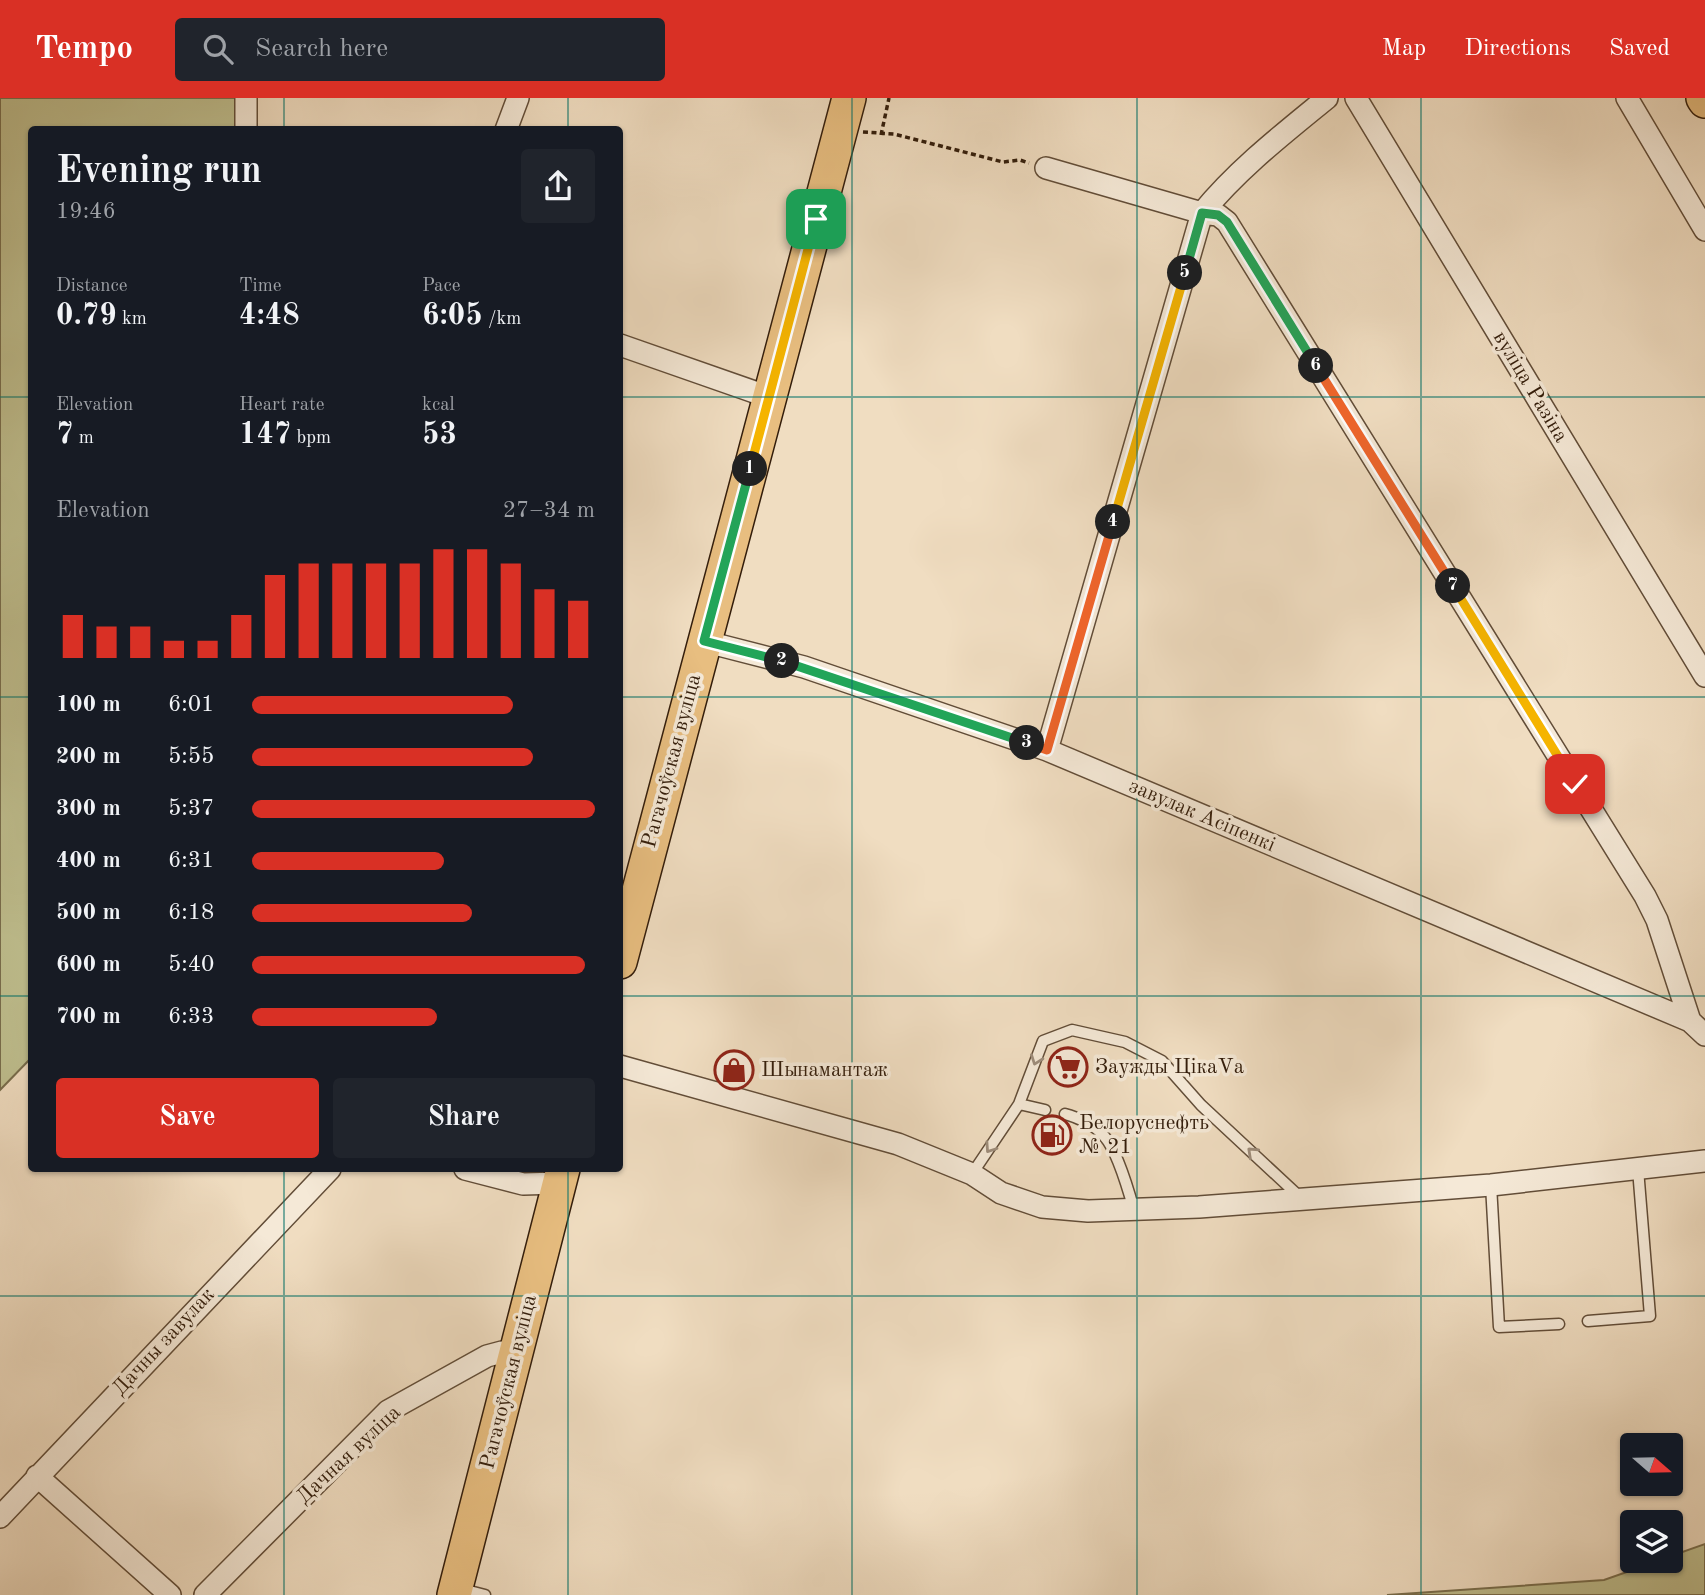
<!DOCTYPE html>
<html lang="en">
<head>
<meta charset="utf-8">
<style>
	:root { --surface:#171b24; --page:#20242c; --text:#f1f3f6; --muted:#9ea1a6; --accent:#d93025 }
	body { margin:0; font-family:"Old Standard TT",serif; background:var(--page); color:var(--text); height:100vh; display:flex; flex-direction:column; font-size:26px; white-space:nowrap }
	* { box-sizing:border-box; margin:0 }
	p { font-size:23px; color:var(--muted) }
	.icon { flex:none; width:38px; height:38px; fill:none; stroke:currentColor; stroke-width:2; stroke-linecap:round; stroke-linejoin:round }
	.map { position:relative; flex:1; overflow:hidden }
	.sheet { position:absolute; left:28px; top:28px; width:595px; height:1046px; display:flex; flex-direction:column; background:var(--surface); border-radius:7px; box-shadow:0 2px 5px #0004 }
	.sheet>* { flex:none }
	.needle { width:46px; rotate:110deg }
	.buttons { position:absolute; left:1620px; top:1335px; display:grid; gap:14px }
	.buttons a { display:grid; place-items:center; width:63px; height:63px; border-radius:7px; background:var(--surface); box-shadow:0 2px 5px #0004; font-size:35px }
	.pin { position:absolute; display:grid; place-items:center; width:60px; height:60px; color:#fff; margin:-30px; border-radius:14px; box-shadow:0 4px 10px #0006 }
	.km { position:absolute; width:35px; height:35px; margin:-18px; border-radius:50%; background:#222; color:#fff; font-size:19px; line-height:35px; text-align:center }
	.round { display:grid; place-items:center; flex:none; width:74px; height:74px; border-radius:7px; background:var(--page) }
	.overview { display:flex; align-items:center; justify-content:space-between; height:119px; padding:0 28px }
	h1 { font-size:38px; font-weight:700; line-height:52px }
	.stats { display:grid; grid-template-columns:repeat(3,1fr); gap:10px; height:119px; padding:7px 28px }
	.stats div { display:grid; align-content:center }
	.stats b { font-size:30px; font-weight:700 }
	.stats small { font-size:19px; font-weight:400 }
	.stats p { font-size:19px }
	.chart { height:196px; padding:14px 28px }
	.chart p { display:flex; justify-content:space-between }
	.chart svg { width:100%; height:126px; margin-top:7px; stroke:var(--accent); stroke-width:6 }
	.button { display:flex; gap:14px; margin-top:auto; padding:14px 28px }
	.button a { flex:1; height:80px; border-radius:7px; background:var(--accent); color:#fff; font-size:28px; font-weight:700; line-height:80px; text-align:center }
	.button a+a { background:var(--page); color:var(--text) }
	ul { padding:0 28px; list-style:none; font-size:23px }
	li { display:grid; grid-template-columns:112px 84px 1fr; align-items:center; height:52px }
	li i { height:18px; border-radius:9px; background:var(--accent) }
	header { display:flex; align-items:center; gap:42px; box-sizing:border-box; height:98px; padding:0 35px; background:var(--accent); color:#fff }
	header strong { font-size:33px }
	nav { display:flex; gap:38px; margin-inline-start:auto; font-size:24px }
	.search { width:490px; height:63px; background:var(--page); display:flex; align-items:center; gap:18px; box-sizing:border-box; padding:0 24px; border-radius:7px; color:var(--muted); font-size:26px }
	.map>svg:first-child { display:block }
</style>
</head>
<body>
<header>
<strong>Tempo</strong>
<div class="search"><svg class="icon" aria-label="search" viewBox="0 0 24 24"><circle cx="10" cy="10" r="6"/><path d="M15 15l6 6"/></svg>Search here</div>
<nav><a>Map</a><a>Directions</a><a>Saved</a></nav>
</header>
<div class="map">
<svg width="1705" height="1497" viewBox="0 0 1705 1497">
	<rect width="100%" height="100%" fill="#f0ddc1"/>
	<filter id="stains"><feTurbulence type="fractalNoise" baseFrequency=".00286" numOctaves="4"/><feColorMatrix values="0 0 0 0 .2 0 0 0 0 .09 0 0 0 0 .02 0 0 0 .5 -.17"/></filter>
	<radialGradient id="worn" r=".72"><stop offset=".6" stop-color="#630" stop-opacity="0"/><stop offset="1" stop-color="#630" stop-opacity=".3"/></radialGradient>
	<path fill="#bfbf8f" stroke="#796e4d" stroke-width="2" d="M 0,0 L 235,0 L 236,31 L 32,32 L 32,959 L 0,992 Z
		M 1705,1446 L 1705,1497 L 1387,1497 L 1604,1482 L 1658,1463 L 1671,1463 L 1671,1458 Z"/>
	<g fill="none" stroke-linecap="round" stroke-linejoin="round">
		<g stroke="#624d38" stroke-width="13">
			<path id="lane" d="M 1019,1006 L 1043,943 L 1072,932 L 1125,944 L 1162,963 L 1201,1007 L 1302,1101
				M 1065,1016 C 1077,1019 1096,1028 1104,1038 C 1117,1052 1129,1094 1134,1112
				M 972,1076 L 1019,1006 L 1045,1012
				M 1491,1087 L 1499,1229 L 1559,1226
				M 1588,1223 L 1650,1218 L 1638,1071
				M 458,1490 L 485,1497"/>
		</g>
		<g stroke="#624d38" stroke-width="24">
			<path id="street" d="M 1356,0 L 1705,578
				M 1627,0 L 1705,132
				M 246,32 L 246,0
				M 506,32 L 518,0
				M 1046,70 L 1202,115 L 1218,117 L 1227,124 L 1645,798 L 1657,822 L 1690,923 L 1705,937
				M 620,247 L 769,299
				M 703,543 L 804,569 L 1047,652 L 1690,923
				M 1047,652 L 1202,115 C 1238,71 1283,36 1327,0
				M 620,968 L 898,1046 L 972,1076 L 1001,1095 L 1042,1109 L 1088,1113 L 1199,1109 L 1491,1087 L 1705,1063
				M 465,1071 L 523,1086 L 559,1085
				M 37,1378 L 170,1497
				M 0,1419 L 330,1071
				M 205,1497 L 388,1313 L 487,1258 L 502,1254 L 517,1255"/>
		</g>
		<g stroke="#331d0b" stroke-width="36">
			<path id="primary" d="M 1703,0 L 1705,3
				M 620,864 L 849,0
				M 454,1497 L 563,1071"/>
		</g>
		<path stroke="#331d0b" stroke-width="3.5" stroke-dasharray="5 3.5" stroke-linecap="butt" d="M 863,34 L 894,36 L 1003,64 L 1020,62 L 1029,65
			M 881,37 L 889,0"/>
		<use href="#lane" stroke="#f5e9d7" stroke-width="10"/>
		<use href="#street" stroke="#f5e9d7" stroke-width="21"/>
		<use href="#primary" stroke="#e8be80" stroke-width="33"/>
	</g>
	<defs><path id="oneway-chevron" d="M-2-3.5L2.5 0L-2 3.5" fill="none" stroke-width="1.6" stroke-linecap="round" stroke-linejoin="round" transform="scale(1.75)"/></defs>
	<g stroke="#9e8d7b">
		<use href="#oneway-chevron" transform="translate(1036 962) rotate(110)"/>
		<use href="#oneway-chevron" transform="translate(990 1050) rotate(124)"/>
		<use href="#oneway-chevron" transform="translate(1252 1054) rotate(-137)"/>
	</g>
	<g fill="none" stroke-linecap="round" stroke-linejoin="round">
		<g stroke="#fff" stroke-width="14">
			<path id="split-1" d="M 750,371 L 816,121"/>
		</g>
		<g stroke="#fff" stroke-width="14">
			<path id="split-2" d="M 750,371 L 704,543 L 782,563"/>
		</g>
		<g stroke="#fff" stroke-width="14">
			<path id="split-3" d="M 782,563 L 1027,645"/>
		</g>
		<g stroke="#fff" stroke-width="14">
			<path id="split-4" d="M 1027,645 L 1047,652 L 1113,424"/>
		</g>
		<g stroke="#fff" stroke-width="14">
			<path id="split-5" d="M 1113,424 L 1185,175"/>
		</g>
		<g stroke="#fff" stroke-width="14">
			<path id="split-6" d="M 1185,175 L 1202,115 L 1218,117 L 1227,124 L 1316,268"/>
		</g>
		<g stroke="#fff" stroke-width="14">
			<path id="split-7" d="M 1316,268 L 1453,488"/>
		</g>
		<g stroke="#fff" stroke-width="14">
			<path id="split-8" d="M 1453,488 L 1575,686"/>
		</g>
		<use href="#split-1" stroke="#f5b400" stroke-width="9"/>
		<use href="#split-2" stroke="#22a559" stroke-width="9"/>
		<use href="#split-3" stroke="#22a559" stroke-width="9"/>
		<use href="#split-4" stroke="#f0652b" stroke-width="9"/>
		<use href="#split-5" stroke="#f5b400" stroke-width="9"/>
		<use href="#split-6" stroke="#22a559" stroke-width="9"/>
		<use href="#split-7" stroke="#f0652b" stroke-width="9"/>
		<use href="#split-8" stroke="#f5b400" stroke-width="9"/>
	</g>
	<path fill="none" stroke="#0f766e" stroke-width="2" stroke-opacity="0.55" d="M 284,0 L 284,32M 568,0 L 568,32M 852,0 L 852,1497M 1137,0 L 1137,1497M 1421,0 L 1421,1497M 0,299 L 32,299M 620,299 L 1705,299M 0,599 L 32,599M 620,599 L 1705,599M 0,898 L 32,898M 620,898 L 1705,898M 284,1071 L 284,1497M 568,1071 L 568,1497M 0,1198 L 1705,1198"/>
	<defs>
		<g id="supermarket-ring" transform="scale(2.0125)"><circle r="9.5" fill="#f5e9d7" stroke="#8f2418" stroke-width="1.5"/><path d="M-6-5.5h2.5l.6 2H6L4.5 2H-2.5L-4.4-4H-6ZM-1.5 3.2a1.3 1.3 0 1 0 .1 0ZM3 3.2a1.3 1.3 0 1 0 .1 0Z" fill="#8f2418"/></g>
		<g id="shop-ring" transform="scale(2.0125)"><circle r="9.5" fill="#f5e9d7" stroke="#8f2418" stroke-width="1.5"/><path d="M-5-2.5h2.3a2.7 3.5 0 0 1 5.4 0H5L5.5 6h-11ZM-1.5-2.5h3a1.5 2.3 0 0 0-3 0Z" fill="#8f2418"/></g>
		<g id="fuel-ring" transform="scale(2.0125)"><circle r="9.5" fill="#f5e9d7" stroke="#8f2418" stroke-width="1.5"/><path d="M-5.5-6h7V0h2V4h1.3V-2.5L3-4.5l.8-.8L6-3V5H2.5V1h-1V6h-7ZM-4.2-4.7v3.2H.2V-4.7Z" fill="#8f2418"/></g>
	</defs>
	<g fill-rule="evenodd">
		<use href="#supermarket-ring" x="1068" y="969"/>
		<use href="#shop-ring" x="734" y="972"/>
		<use href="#fuel-ring" x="1052" y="1037"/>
	</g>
	<g text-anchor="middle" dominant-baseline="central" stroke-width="7" stroke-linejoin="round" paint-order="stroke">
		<g font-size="21" fill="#331d0b" stroke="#f5e9d7">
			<text transform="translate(1530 289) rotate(59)">вуліца Разіна</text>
			<text transform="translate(672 663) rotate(-75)">Рагачоўская вуліца</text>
			<text transform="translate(1202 718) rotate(23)">завулак Асіпенкі</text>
			<text transform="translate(164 1244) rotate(-47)">Дачны завулак</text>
			<text transform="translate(509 1284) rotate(-76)">Рагачоўская вуліца</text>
			<text transform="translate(349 1357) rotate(-43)">Дачная вуліца</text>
		</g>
		<g font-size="21" fill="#331d0b" stroke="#f5e9d7" text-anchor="start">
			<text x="1095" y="969">Заужды ЦікаVа</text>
			<text x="761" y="972">Шынамантаж</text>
			<text x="1079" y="1025">Белоруснефть<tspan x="1079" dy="24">№ 21</tspan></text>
		</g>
	</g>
	<rect width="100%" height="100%" filter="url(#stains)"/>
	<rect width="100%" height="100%" fill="url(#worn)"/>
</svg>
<div class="buttons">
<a><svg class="needle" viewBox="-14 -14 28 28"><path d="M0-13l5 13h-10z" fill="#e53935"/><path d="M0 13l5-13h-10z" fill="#9ea1a6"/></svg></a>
<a><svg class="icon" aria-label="layers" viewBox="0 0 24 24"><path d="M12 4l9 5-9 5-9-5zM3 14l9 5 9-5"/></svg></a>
</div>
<div class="pin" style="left:816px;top:121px;background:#1e9e55"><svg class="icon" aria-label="arrive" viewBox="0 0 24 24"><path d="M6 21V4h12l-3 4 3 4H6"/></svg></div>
<div class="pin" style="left:1575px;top:686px;background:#d93025"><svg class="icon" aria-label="check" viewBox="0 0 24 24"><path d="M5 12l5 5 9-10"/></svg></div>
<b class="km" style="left:750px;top:371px">1</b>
<b class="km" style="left:782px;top:563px">2</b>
<b class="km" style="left:1027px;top:645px">3</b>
<b class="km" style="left:1113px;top:424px">4</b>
<b class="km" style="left:1185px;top:175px">5</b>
<b class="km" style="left:1316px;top:268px">6</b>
<b class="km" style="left:1453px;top:488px">7</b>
<section class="sheet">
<div class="overview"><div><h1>Evening run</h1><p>19:46</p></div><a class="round"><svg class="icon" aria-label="share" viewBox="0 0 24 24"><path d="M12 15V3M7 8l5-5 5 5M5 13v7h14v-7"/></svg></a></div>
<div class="stats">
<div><p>Distance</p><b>0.79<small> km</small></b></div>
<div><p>Time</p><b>4:48</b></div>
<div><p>Pace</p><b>6:05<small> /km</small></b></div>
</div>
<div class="stats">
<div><p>Elevation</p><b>7<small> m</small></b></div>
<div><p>Heart rate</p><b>147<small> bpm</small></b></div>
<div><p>kcal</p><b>53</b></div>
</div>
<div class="chart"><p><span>Elevation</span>27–34 m</p>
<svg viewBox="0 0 160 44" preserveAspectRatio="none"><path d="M5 44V29M15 44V33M25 44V33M35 44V38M45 44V38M55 44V29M65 44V15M75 44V11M85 44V11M95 44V11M105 44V11M115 44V6M125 44V6M135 44V11M145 44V20M155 44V24"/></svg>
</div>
<ul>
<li><b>100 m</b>6:01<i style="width:76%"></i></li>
<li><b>200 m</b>5:55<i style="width:82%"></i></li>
<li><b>300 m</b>5:37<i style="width:100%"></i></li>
<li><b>400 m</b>6:31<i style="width:56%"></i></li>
<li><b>500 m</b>6:18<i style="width:64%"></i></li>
<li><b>600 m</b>5:40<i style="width:97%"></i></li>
<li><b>700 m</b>6:33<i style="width:54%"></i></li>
</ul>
<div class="button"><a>Save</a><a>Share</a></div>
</section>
</div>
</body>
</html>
